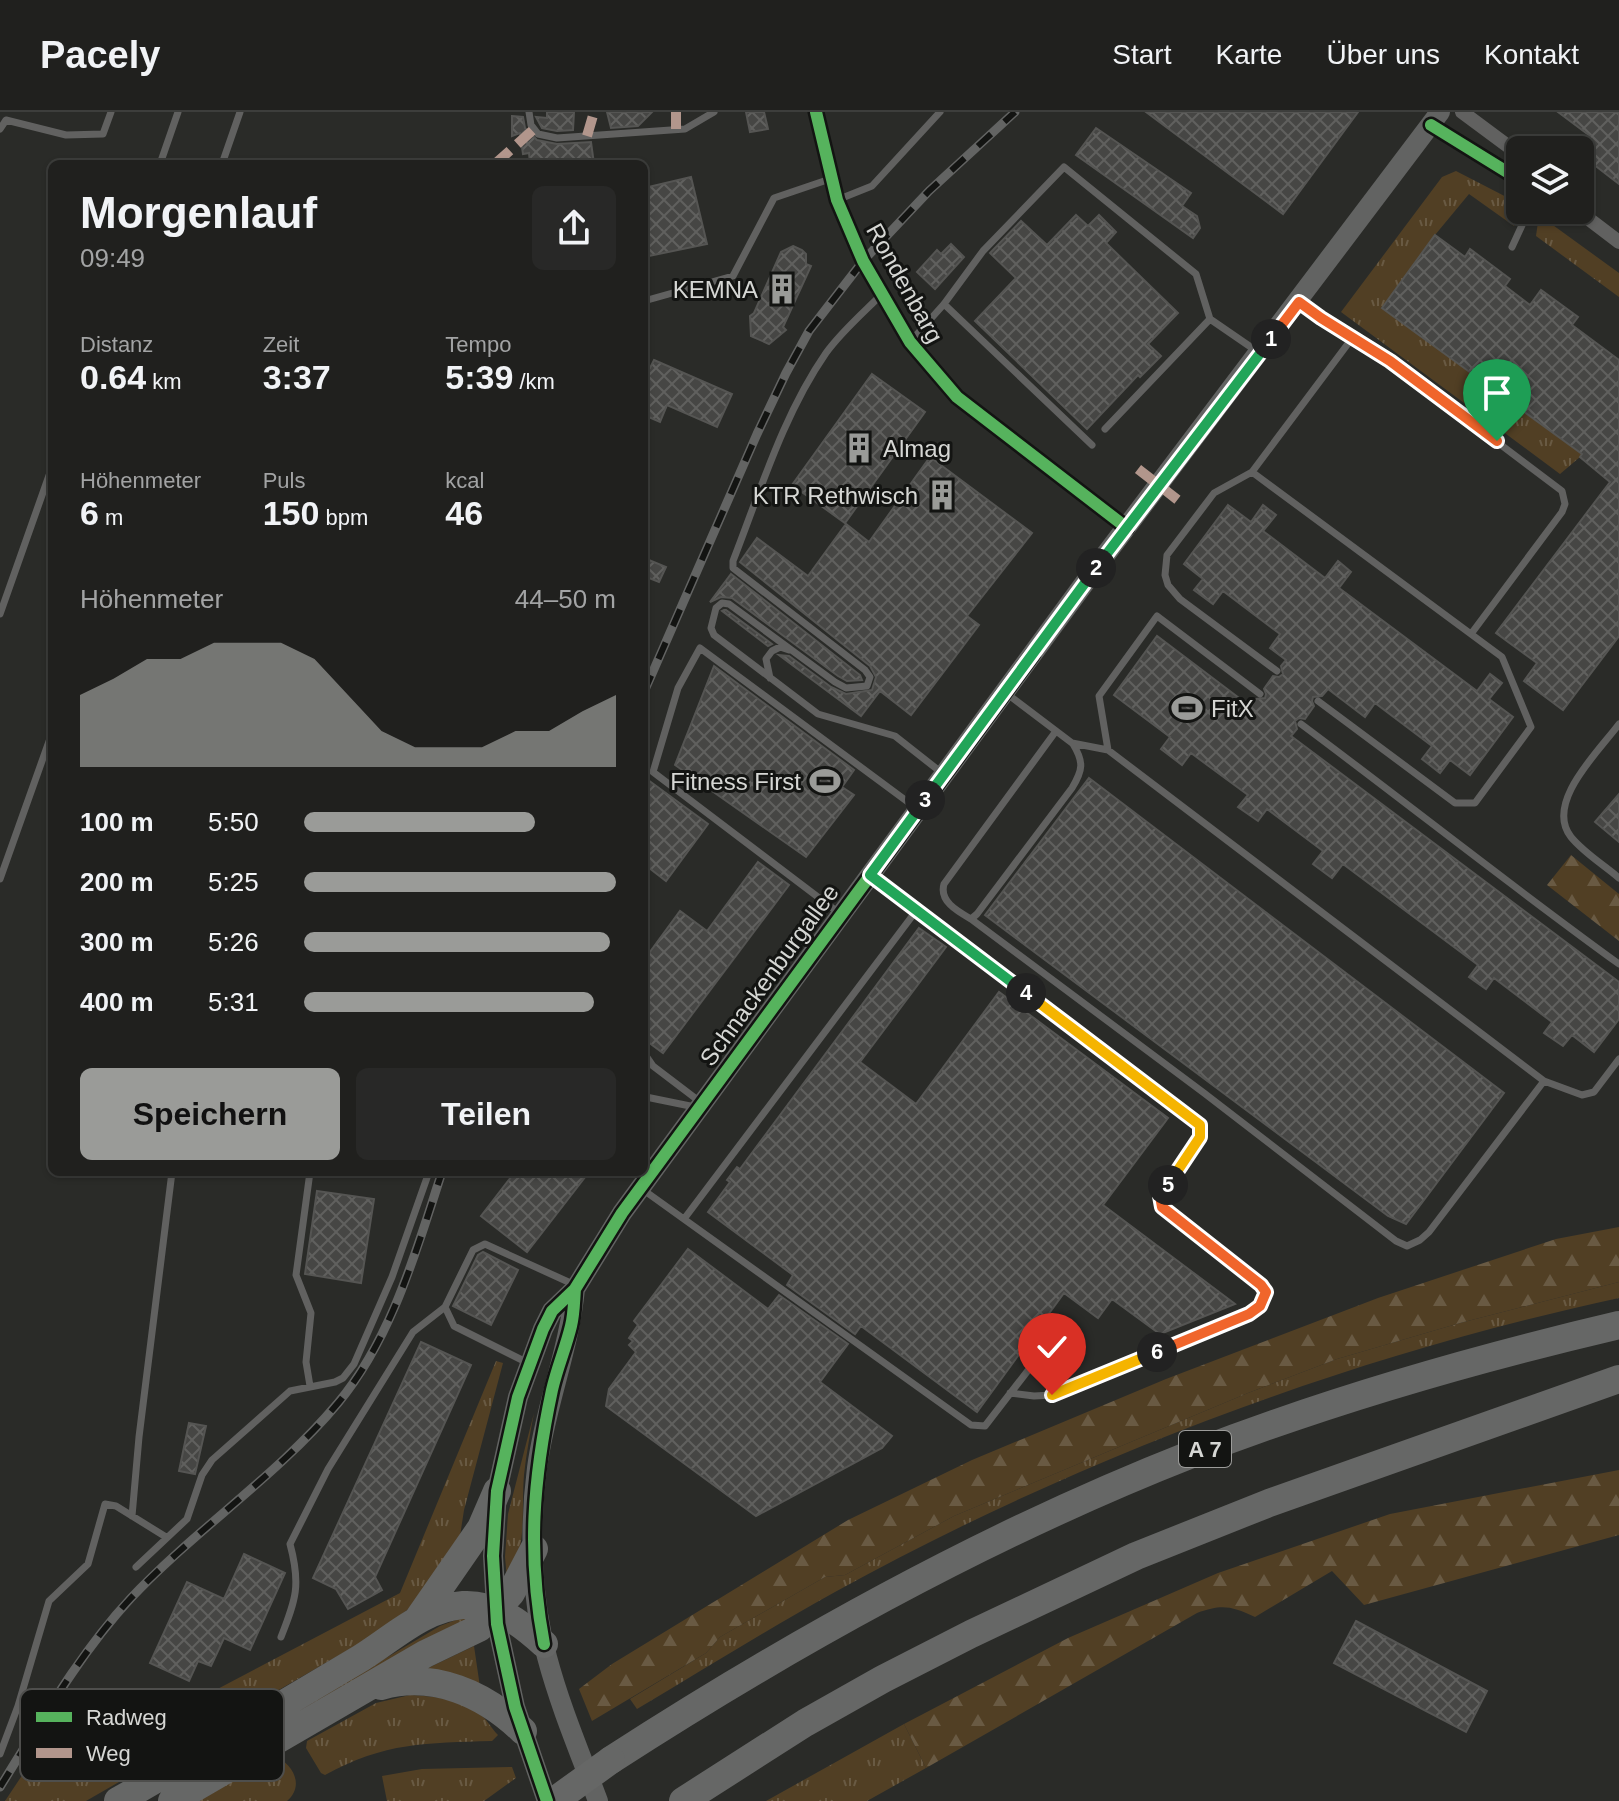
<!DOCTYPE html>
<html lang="de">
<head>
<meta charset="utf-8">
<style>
	:root { --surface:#20201e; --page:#282827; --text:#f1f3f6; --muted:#a2a3a4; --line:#3d3e3c; --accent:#9a9b98 }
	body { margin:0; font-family:Helvetica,sans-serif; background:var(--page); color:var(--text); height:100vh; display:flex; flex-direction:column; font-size:30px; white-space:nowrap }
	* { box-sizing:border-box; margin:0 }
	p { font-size:26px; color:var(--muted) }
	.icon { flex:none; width:44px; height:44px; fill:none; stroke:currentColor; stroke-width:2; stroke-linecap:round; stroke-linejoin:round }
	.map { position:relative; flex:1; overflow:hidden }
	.details { position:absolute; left:48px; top:48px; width:600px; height:1016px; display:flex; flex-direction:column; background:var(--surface); border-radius:12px; box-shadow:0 2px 6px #0004,0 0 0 2px var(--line) }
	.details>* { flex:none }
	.fabs { position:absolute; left:1506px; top:24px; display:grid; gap:16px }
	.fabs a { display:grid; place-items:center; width:88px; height:88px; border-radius:12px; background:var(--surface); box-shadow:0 2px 6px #0004,0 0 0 2px var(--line); font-size:40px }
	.pin { position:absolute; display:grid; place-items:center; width:68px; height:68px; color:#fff; margin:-82px -34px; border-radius:50% 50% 50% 0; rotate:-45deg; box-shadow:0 0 8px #0007 }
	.pin .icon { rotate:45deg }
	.km { position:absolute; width:40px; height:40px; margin:-20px; border-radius:50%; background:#222; color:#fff; font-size:22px; line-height:40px; text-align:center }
	.round { display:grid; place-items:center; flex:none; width:84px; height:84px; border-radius:12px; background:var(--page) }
	.summary { display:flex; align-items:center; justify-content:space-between; height:136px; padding:0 32px }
	h1 { font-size:44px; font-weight:600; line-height:60px }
	.figures { display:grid; grid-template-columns:repeat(3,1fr); gap:12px; height:136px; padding:8px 32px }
	.figures div { display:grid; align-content:center }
	.figures b { font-size:34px; font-weight:600 }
	.figures small { font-size:22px; font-weight:400 }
	.figures p { font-size:22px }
	.chart { height:224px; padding:16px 32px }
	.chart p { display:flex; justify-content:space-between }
	.chart svg { width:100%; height:144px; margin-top:8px; fill:var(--accent); opacity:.7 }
	.cta { display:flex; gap:16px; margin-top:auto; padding:16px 32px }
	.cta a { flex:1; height:92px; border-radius:12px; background:var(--accent); color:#111; font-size:32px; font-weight:600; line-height:92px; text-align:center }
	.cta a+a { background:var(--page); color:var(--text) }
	ul { padding:0 32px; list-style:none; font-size:26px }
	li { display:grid; grid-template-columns:128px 96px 1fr; align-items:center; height:60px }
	li i { height:20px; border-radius:10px; background:var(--accent) }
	header { display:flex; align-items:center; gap:48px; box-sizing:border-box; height:112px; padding:0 40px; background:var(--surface); border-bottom:2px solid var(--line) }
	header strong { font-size:38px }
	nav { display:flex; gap:44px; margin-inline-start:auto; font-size:28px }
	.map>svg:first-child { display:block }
</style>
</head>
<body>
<header>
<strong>Pacely</strong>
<nav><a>Start</a><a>Karte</a><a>Über uns</a><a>Kontakt</a></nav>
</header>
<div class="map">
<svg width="1619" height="1689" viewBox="0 0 1619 1689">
	<defs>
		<pattern id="grass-tufts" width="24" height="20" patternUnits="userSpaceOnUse" patternTransform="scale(2)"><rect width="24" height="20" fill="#513f24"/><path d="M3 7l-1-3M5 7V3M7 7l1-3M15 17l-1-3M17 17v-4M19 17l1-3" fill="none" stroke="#695a43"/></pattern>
		<pattern id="forest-firs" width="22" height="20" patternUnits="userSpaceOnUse" patternTransform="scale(2)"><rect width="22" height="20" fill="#513f24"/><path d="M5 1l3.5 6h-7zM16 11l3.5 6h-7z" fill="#695a43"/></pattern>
		<pattern id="building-cross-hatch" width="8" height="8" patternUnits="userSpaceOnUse" patternTransform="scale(2)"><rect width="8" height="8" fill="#464644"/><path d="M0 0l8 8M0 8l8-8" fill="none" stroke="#60605e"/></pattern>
	</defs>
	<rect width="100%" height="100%" fill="#2a2b28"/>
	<path fill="url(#grass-tufts)" d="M 1456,59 L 1518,91 L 1514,114 L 1469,82 L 1435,123 L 1382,196 L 1559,325 L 1606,306 L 1580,345 L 1560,362 L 1341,200 L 1442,65 Z
		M 1539,103 L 1619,161 L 1619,185 L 1536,124 Z
		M 1619,1170 L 1619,1186 C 1350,1244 1076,1347 835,1480 C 768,1517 703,1558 637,1597 L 630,1587 L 706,1541 L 720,1525 L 825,1465 L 845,1463 L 954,1404 L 1248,1281 L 1337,1247 L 1460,1211 Z
		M 496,1249 L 503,1251 L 464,1398 L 460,1424 L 411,1495 L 374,1523 L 86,1689 L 5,1689 L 69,1593 L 96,1641 L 400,1481 Z
		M 534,1301 C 530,1322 526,1343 524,1363 C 521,1395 528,1441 507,1467 L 505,1445 L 508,1402 Z
		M 469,1503 L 471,1509 L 290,1608 L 288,1604 L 440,1514 Z
		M 474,1534 L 480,1575 L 426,1557 Z
		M 410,1583 C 434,1584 463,1588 482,1604 C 488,1609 492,1617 498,1623 L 492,1629 C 426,1631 385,1630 325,1663 L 321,1661 L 306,1636 L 307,1629 L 376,1591 Z
		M 904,1612 L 926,1656 L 867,1689 L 766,1689 Z
		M 274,1644 C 293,1651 305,1674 287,1689 L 196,1689 Z
		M 512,1655 L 516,1666 L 484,1689 L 387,1689 L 382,1664 L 422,1657 Z"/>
	<path fill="url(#forest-firs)" d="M 1571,743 L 1619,782 L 1619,829 L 1547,773 Z
		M 1619,1115 L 1619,1170 L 1460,1211 L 1337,1247 L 1248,1281 L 954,1404 L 845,1463 L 825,1465 L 720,1525 L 706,1541 L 592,1609 L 579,1577 L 612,1552 L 848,1408 L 972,1348 L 1166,1267 L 1378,1186 L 1556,1127 Z
		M 1619,1358 L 1619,1423 L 1364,1493 L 1332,1459 L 1255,1505 C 1231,1494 1222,1492 1197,1501 L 926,1656 L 904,1612 L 1068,1526 L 1218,1461 L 1390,1402 Z"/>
	<path fill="url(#building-cross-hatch)" stroke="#555553" stroke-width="2" d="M 547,0 L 574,0 L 573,18 L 557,19 L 542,16 L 536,5 L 547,6 Z
		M 607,0 L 652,0 L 638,14 L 611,16 Z
		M 746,0 L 764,0 L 768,17 L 750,20 Z
		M 1146,0 L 1358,0 L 1283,102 Z
		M 1558,0 L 1619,0 L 1619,72 L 1580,42 L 1579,38 L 1590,24 Z
		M 512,4 L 523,5 L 525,16 L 537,28 L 557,32 L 591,30 L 594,52 L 530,52 L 529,41 L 523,42 L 520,21 L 512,24 Z
		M 1096,16 L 1191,81 L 1182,94 L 1197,104 L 1200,116 L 1193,126 L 1076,43 Z
		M 691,65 L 707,132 L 644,145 L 644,76 Z
		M 1076,103 L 1088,114 L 1099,103 L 1116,120 L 1106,131 L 1178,201 L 1148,232 L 1161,244 L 1140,265 L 1138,263 L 1087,317 L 975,209 L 1016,166 L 990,141 L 1021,109 L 1047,133 Z
		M 1435,123 L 1465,145 L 1470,137 L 1510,167 L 1505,174 L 1530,193 L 1541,178 L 1578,205 L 1572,213 L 1619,248 L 1619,524 L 1563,598 L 1524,569 L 1537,551 L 1496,521 L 1610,370 L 1580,345 L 1582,342 L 1382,196 Z
		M 951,132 L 964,145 L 935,177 L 917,160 L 937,138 L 941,142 Z
		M 793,134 L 802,138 L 806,142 L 806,152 L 811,154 L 783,215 L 786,218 L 769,232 L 751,224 L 750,204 L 754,201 L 781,140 Z
		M 654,248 L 732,282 L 717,315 L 667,293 L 660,310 L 644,303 L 644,254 L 650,256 Z
		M 872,262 L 925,300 L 845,411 L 792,373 Z
		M 930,345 L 1032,421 L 967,504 L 979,513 L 911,603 L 880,579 L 861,604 L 779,543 L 789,544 L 831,575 L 846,582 L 872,578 L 876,565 L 870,554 L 740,450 L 757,426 L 808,464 L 846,412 L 869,430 Z
		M 1228,393 L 1251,410 L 1263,393 L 1276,403 L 1263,419 L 1325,466 L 1338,449 L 1351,460 L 1339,476 L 1477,579 L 1490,562 L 1502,571 L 1489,587 L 1513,605 L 1470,663 L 1450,648 L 1440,661 L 1422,647 L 1432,634 L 1375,591 L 1365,605 L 1328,577 L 1322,584 L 1313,585 L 1312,589 L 1314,594 L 1305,607 L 1299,606 L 1295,609 L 1297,617 L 1291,624 L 1619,870 L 1619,907 L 1594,940 L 1572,923 L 1563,934 L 1544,921 L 1552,910 L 1494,866 L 1486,877 L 1469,865 L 1478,853 L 1343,752 L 1332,766 L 1313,752 L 1323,739 L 1267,697 L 1258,709 L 1238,695 L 1248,683 L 1191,641 L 1182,653 L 1161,637 L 1170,625 L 1114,583 L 1157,524 L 1251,595 L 1256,587 L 1265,586 L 1266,582 L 1264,577 L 1273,564 L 1279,565 L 1283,562 L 1281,554 L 1286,548 L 1270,536 L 1280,522 L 1223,479 L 1213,492 L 1194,478 L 1203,467 L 1184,452 Z
		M 644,446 L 666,455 L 659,470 L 644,464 Z
		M 731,462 L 860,563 L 862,568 L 847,569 L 838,564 L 732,486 L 721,485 L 710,490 Z
		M 724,498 L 726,498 L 772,532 L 768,534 L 722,499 Z
		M 714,554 L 854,658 L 842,675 L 854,683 L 806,745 L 675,653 Z
		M 644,665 L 708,712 L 666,769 L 644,752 Z
		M 1089,666 L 1504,981 L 1406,1112 L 1388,1104 L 985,803 Z
		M 1619,682 L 1619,730 L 1595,710 Z
		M 758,750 L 789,773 L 663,941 L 644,927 L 644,848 L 680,799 L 707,819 Z
		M 919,816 L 946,835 L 860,950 L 916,992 L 999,880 L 1168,1006 L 1103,1093 L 1235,1192 L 1160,1222 L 1112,1187 L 1098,1206 L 1064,1181 L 977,1300 L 861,1214 L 855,1222 L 787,1173 L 793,1163 L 708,1100 L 730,1070 L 727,1068 L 737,1055 L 740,1057 Z
		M 515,1060 L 589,1060 L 527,1140 L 481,1104 Z
		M 317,1079 L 374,1087 L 361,1171 L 305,1162 Z
		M 688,1137 L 768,1197 L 779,1183 L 848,1232 L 820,1270 L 892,1324 L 882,1336 L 756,1404 L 606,1294 L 609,1277 L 636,1240 L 629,1233 L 633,1229 L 629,1226 L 638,1213 L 634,1209 Z
		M 483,1140 L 518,1158 L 491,1213 L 453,1194 L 478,1143 Z
		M 421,1230 L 471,1253 L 375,1465 L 382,1478 L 348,1497 L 336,1477 L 313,1466 Z
		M 189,1311 L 206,1314 L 195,1362 L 179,1359 Z
		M 244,1442 L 285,1461 L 250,1538 L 224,1526 L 211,1554 L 198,1549 L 189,1569 L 150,1551 L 187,1470 L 224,1487 Z
		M 1356,1509 L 1487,1579 L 1466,1620 L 1334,1551 Z"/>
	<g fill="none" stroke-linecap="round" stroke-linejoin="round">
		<path stroke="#616160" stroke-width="7" d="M 529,0 L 531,13 L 538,22 L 557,26 L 685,17 L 714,0
			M 0,17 L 6,8 L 66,23 L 103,22 L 111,0
			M 160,52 L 178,0
			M 222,52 L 240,0
			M 837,88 L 872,74 L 940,0
			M 1512,135 L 1529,98
			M 881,183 C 863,201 841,220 826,241 C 783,303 760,380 733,449 L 733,456 L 865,558 L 870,565 L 867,574 L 846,576 L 835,570 L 729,492 L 722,491 L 716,496 L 711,516 L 714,523 L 818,602 L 895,624 L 942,661
			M 644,189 L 733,164 L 774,86 L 830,67
			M 1299,190 L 1321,206 L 1390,249 L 1562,379 L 1565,392 L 1562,400 L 1471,522
			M 944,192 L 1092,333
			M 910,230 L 944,192 L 983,139 L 1064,55 L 1196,162 L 1210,207
			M 1105,317 L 1210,207 L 1258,240
			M 1252,360 L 1214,381 L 1167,443 L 1165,463 L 1168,473 L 1180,487 L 1277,559
			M 0,502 L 52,355
			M 770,566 L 766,547 L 772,539 L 780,535 L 789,538
			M 1006,581 L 1072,631 L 1108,638 L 1544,969 L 1582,983 L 1594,980 L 1619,947
			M 1318,589 L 1455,691 L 1475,691 L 1531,615 L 1502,545 L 1252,360 L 1353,225
			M 1301,612 C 1407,691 1511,774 1619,852
			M 1619,612 C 1599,639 1544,691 1571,725 C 1584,741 1604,753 1619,766
			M 1056,619 L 944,772 C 939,789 957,799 971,807 L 977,802 L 1072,676 C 1083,658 1084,650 1073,632
			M 1108,638 L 1099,584 L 1157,504 L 1260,582
			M 872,764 L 1200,1013 L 1200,1025 L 1160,1089 L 1162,1095 L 1261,1173 L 1266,1180 L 1260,1194 L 1249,1202 L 1052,1283 L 1034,1284 L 1010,1281
			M 0,767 L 52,621
			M 839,801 L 653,660 L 678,576 L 700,536 L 916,696
			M 971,807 L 1204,981 L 1396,1129 L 1407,1134 L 1420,1128 L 1429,1120 L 1544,969
			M 644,941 L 653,954 L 699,989
			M 644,988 L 646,985 L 695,995
			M 310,1060 L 296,1163 L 311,1201 L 306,1250 L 310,1274
			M 642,1077 L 971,1313 L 985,1314 L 1060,1217
			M 684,1107 L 916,799
			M 528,1251 L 454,1214 L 445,1195 L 473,1138 L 485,1132 L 575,1173
			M 132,1404 L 139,1325 L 172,1060
			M 136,1455 L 187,1407 L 202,1363 L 212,1348 L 290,1279 L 335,1270 L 343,1266 L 354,1252 L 392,1165 L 429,1060
			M 281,1525 C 296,1487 301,1473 290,1432 L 328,1357 L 413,1220 L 445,1195
			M 0,1642 L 18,1594 L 49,1489 L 88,1452 L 105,1392 L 116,1394 L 166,1425"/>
		<path stroke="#616160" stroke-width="14" d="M 816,0 L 837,88 L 863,149 L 910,230 L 957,285 L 1127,416
			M 1462,0 L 1520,43
			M 1431,13 L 1520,68
			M 1577,98 L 1619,130"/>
		<path stroke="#626362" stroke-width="20" d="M 575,1177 C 569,1238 545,1295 537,1356 C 529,1417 531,1486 547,1545 C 560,1594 580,1641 598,1689
			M 547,1689 L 515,1595 L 497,1512 L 493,1444 L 497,1379 L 518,1285 L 543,1217 L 552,1199 L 575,1177 L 622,1101 L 1100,450 L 1440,0"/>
		<path stroke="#666766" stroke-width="28" d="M 418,1507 L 481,1416 L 497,1379
			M 381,1574 C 434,1559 485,1582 523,1619
			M 611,1648 C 795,1529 988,1422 1192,1342 C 1331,1288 1474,1247 1619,1213
			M 118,1689 C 198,1643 277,1596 356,1549 C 390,1529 422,1496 463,1493 C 495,1491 522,1512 544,1532
			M 172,1689 L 425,1542 L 479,1516 L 511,1481 L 534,1437
			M 683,1689 L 805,1611 L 883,1567 L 971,1522 L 1136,1444 L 1269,1391 L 1619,1267"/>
		<g stroke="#636463" stroke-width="9">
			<path id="rail" d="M 644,580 L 757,322 L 786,261 L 809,219 L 863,149 L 929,79 L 1015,0
				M 0,1675 C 40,1611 79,1542 131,1486 C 196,1417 277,1364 338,1291 C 392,1226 416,1139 442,1060"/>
		</g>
		<use href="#rail" stroke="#131412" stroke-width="6" stroke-dasharray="18" stroke-linecap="butt"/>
		<path stroke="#666766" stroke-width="28" d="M 554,1689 L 611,1648"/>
		<path stroke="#b2968c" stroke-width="10" stroke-dasharray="20 10" stroke-linecap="butt" d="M 676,0 L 676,17
			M 587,24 L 594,0
			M 495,52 L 534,17
			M 1138,357 L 1183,392"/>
		<g stroke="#131412" stroke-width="17">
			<path id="cycleway" d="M 816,0 L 837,88 L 863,149 L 910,230 L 957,285 L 1127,416
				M 1431,13 L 1520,68
				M 544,1532 C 527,1442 533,1367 552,1278 C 557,1256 566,1235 571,1214 C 574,1202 574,1189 575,1177
				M 547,1689 L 515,1595 L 497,1512 L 493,1444 L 497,1379 L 518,1285 L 543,1217 L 552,1199 L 575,1177 L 622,1101 L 1033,542"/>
		</g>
		<use href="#cycleway" stroke="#56b35d" stroke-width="12"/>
	</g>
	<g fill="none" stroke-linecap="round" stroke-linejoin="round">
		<g stroke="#fff" stroke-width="16">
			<path id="split-1" d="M 1271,227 L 1299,190 L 1321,206 L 1390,249 L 1497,329"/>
		</g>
		<g stroke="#fff" stroke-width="16">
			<path id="split-2" d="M 1096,456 L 1271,227"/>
		</g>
		<g stroke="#fff" stroke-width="16">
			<path id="split-3" d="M 925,688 L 1096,456"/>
		</g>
		<g stroke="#fff" stroke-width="16">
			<path id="split-4" d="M 925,688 L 870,763 L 1026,881"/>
		</g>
		<g stroke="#fff" stroke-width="16">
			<path id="split-5" d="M 1026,881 L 1200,1013 L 1200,1025 L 1168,1073"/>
		</g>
		<g stroke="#fff" stroke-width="16">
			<path id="split-6" d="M 1157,1240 L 1249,1202 L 1260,1194 L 1266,1180 L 1261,1173 L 1162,1095 L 1160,1084 L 1168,1073"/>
		</g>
		<g stroke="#fff" stroke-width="16">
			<path id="split-7" d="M 1052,1283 L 1157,1240"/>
		</g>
		<use href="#split-1" stroke="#f0652b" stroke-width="10"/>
		<use href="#split-2" stroke="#22a559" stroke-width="10"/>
		<use href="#split-3" stroke="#22a559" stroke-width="10"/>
		<use href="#split-4" stroke="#22a559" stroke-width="10"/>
		<use href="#split-5" stroke="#f5b400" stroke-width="10"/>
		<use href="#split-6" stroke="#f0652b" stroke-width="10"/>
		<use href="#split-7" stroke="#f5b400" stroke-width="10"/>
	</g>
	<defs>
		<g id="building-bare" transform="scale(2.4)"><path d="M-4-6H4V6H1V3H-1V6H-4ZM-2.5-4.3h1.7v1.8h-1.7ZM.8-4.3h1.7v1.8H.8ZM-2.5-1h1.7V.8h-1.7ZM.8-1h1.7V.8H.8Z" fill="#9a9b98" stroke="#131412" stroke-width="2.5" paint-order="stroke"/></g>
		<g id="stadium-bare" transform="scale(2.4)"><path d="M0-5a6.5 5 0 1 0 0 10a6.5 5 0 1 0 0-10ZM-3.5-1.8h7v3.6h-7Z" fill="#9a9b98" stroke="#131412" stroke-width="2.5" paint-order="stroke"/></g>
	</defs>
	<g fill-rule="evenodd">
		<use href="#building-bare" x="782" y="177"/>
		<use href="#building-bare" x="859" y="336"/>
		<use href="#building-bare" x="942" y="383"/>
		<use href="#stadium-bare" x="1187" y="596"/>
		<use href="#stadium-bare" x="825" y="669"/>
	</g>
	<g text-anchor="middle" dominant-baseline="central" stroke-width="6" stroke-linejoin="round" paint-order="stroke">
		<rect fill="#131412" stroke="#9c9c9a" stroke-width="2" x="1179" y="1319" width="52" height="36" rx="6"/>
		<g font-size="22" font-weight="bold" fill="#d6d7d4">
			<text x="1205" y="1337">A 7</text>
		</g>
		<g font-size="24" fill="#d6d7d4" stroke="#131412">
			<text transform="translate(905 171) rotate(61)">Rondenbarg</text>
			<text transform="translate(769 863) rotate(-54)">Schnackenburgallee</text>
		</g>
		<g font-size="24" fill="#d6d7d4" stroke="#131412" text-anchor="end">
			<text x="758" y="177">KEMNA</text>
			<text x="883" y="336" text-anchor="start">Almag</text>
			<text x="918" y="383">KTR Rethwisch</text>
			<text x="1211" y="596" text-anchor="start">FitX</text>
			<text x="801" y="669">Fitness First</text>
		</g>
	</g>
	<rect x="20" y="1577" width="264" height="92" rx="12" fill="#131412" stroke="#4e4e4c" stroke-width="2"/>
	<rect x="36" y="1600" width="36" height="10" fill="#56b35d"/>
	<rect x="36" y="1636" width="36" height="10" fill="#b2968c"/>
	<g font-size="22" fill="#d6d7d4">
		<text x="86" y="1613">Radweg</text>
		<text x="86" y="1649">Weg</text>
	</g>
</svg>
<div class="fabs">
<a><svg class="icon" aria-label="layers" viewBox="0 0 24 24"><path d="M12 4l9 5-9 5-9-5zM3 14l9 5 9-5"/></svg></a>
</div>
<div class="pin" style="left:1497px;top:329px;background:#1e9e55"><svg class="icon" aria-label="arrive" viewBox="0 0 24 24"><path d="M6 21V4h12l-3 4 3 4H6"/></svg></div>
<div class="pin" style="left:1052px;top:1283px;background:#d93025"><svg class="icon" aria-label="check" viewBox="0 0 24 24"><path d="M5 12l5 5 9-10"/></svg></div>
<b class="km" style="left:1271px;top:227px">1</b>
<b class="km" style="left:1096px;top:456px">2</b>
<b class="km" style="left:925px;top:688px">3</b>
<b class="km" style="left:1026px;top:881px">4</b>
<b class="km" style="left:1168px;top:1073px">5</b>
<b class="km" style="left:1157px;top:1240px">6</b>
<section class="details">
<div class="summary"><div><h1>Morgenlauf</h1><p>09:49</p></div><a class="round"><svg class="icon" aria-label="share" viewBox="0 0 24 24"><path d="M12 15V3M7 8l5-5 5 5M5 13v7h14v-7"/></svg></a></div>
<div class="figures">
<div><p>Distanz</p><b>0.64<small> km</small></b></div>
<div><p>Zeit</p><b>3:37</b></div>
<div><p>Tempo</p><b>5:39<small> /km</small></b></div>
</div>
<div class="figures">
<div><p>Höhenmeter</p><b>6<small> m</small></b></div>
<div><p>Puls</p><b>150<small> bpm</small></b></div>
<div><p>kcal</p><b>46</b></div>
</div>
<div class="chart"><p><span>Höhenmeter</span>44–50 m</p>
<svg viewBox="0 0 160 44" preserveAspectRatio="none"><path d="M0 44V22L10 17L20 11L30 11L40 6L50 6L60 6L70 11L80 22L90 33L100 38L110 38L120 38L130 33L140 33L150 27L160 22V44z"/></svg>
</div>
<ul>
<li><b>100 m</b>5:50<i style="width:74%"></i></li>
<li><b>200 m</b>5:25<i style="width:100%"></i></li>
<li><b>300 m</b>5:26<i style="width:98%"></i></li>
<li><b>400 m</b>5:31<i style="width:93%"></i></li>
</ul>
<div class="cta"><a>Speichern</a><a>Teilen</a></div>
</section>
</div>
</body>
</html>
